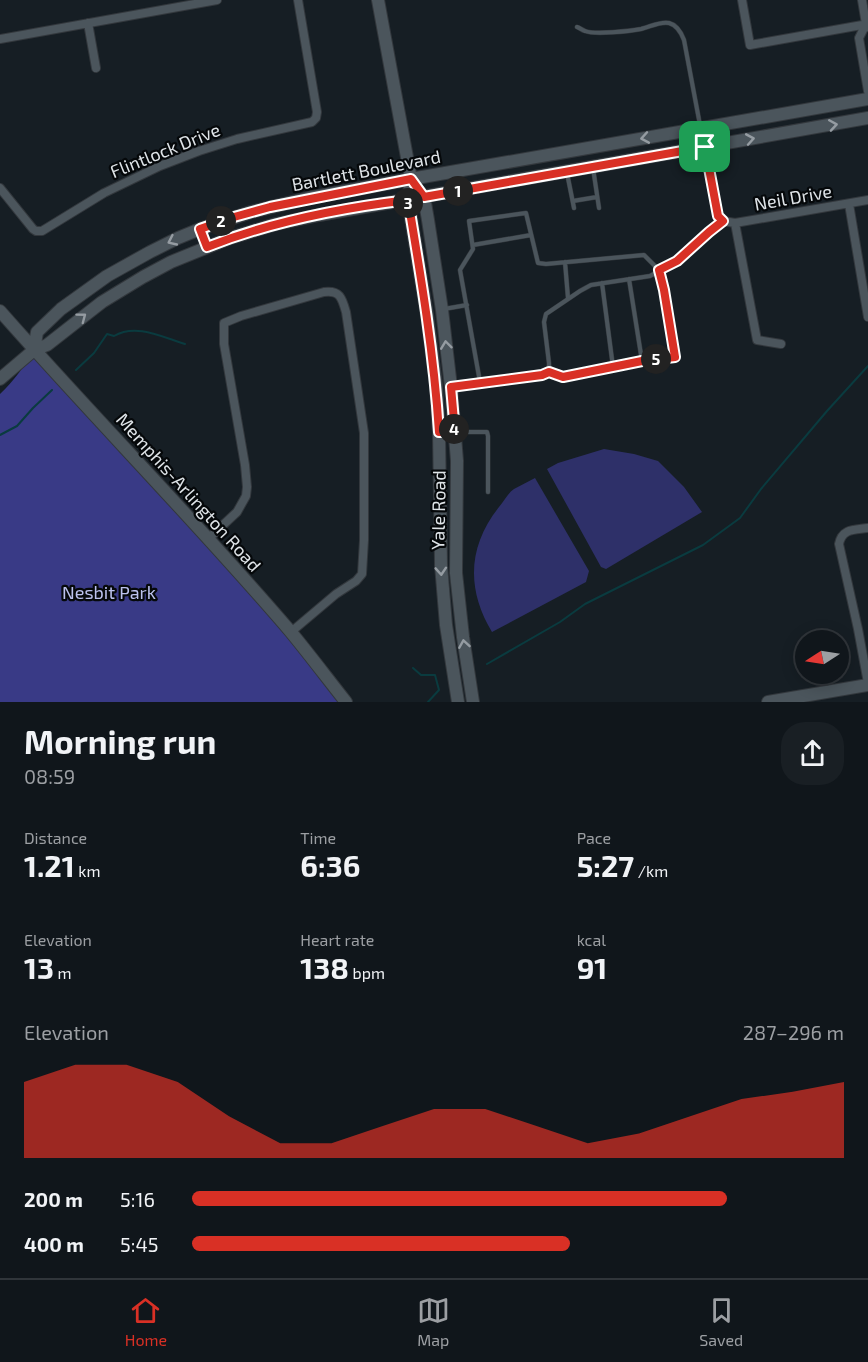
<!DOCTYPE html>
<html lang="en">
<head>
<meta charset="utf-8">
<style>
	:root { --surface:#10161b; --page:#191f24; --text:#f1f3f6; --muted:#9c9fa3; --line:#30353a; --accent:#d93025 }
	body { margin:0; font-family:"Exo 2",sans-serif; background:var(--page); color:var(--text); height:100vh; display:flex; flex-direction:column; font-size:22px; white-space:nowrap }
	* { box-sizing:border-box; margin:0 }
	p { font-size:20px; color:var(--muted) }
	.icon { flex:none; width:33px; height:33px; fill:none; stroke:currentColor; stroke-width:2; stroke-linecap:round; stroke-linejoin:round }
	.map { position:relative; height:702px; overflow:hidden }
	.side { display:flex; flex-direction:column; background:var(--surface); flex:1 }
	.side>* { flex:none }
	.needle { width:39px; rotate:258deg }
	.fabs { position:absolute; left:795px; top:630px; display:grid; gap:12px }
	.fabs a { display:grid; place-items:center; width:54px; height:54px; border-radius:50%; background:var(--surface); box-shadow:0 3px 15px #0003,0 0 0 2px var(--line); font-size:30px }
	.pin { position:absolute; display:grid; place-items:center; width:51px; height:51px; color:#fff; margin:-26px; border-radius:12px; box-shadow:0 3px 9px #0006 }
	.km { position:absolute; width:30px; height:30px; margin:-15px; border-radius:50%; background:#222; color:#fff; font-size:16px; line-height:30px; text-align:center }
	.round { display:grid; place-items:center; flex:none; width:63px; height:63px; border-radius:24px; background:var(--page) }
	.summary { display:flex; align-items:center; justify-content:space-between; height:102px; padding:0 24px }
	h1 { font-size:33px; font-weight:700; line-height:45px }
	.stats { display:grid; grid-template-columns:repeat(3,1fr); gap:9px; height:102px; padding:6px 24px }
	.stats div { display:grid; align-content:center }
	.stats b { font-size:30px; font-weight:700 }
	.stats small { font-size:16px; font-weight:400 }
	.stats p { font-size:16px }
	.chart { height:168px; padding:12px 24px }
	.chart p { display:flex; justify-content:space-between }
	.chart svg { width:100%; height:108px; margin-top:6px; fill:var(--accent); opacity:.7 }
	ul { padding:0 24px; list-style:none; font-size:20px }
	li { display:grid; grid-template-columns:96px 72px 1fr; align-items:center; height:45px }
	li i { height:15px; border-radius:8px; background:var(--accent) }
	.dock { display:flex; justify-content:space-around; align-items:center; height:84px; border-top:2px solid var(--line); background:var(--surface); font-size:16px; color:var(--muted) }
	.dock a { display:grid; justify-items:center; gap:3px }
	.dock .on { color:var(--accent) }
	.map>svg:first-child { display:block }
</style>
</head>
<body>
<div class="map">
<svg width="868" height="702" viewBox="0 0 868 702">
	<rect width="100%" height="100%" fill="#161e24"/>
	<path fill="#2e3069" d="M 604,449 L 634,454 L 658,461 L 684,487 L 702,512 L 606,569 L 601,567 L 547,469 L 558,463 Z
		M 535,478 L 589,571 L 586,582 L 492,632 C 466,589 468,546 499,507 C 504,501 508,493 514,489 C 521,485 528,482 535,478 Z"/>
	<path fill="#393a86" d="M 35,349 L 350,702 L 0,702 L 0,394 C 14,381 25,365 35,349 Z"/>
	<g fill="none" stroke-linecap="round" stroke-linejoin="round">
		<path stroke="#0a3b3f" stroke-width="2" d="M 76,370 L 94,353 L 107,334 L 114,336 C 136,323 162,337 185,344
			M 0,435 L 17,426 L 33,408 L 52,390
			M 487,664 L 560,622 L 585,604 L 703,545 L 740,518 L 761,489 L 827,411 L 868,366
			M 413,668 L 421,675 L 435,675 L 439,690 L 428,702"/>
		<g stroke="#33383d" stroke-width="5">
			<path id="lane" d="M 577,27 C 580,28 582,30 585,31 C 595,35 630,31 641,29 C 650,27 660,21 669,23 C 677,25 681,32 684,40 L 700,125
				M 593,168 L 599,208
				M 567,173 L 574,208
				M 573,201 L 597,197
				M 473,245 L 531,235
				M 565,262 L 568,298
				M 444,309 L 467,305
				M 613,367 L 642,361 L 629,279
				M 549,372 L 563,377 L 613,367 L 602,283
				M 480,382 L 460,270 L 473,249 L 469,221 L 526,213 L 538,263 L 546,264 L 644,255 L 659,270 L 664,290 L 675,357 L 642,361
				M 452,386 L 542,375 L 549,372 L 549,363 L 544,322 L 546,314 L 580,291 L 591,285 L 650,276 L 677,261 L 709,232 L 723,222
				M 443,432 L 487,432 L 488,436 L 488,492"/>
		</g>
		<g stroke="#33383d" stroke-width="10">
			<path id="street" d="M 742,0 L 750,45 L 868,24
				M 862,0 L 866,24 L 868,27
				M 88,23 L 96,68
				M 866,24 L 859,38 L 868,91
				M 0,39 L 217,0
				M 701,129 L 718,216 L 723,221 L 735,223 L 868,200
				M 0,188 L 33,229 L 36,231 L 42,231 L 104,193 L 160,166 L 199,151 L 237,139 L 312,122 L 316,118 L 317,112 L 298,0
				M 849,204 L 868,317
				M 735,223 L 757,340 L 781,344
				M 868,528 C 855,530 842,528 839,544 L 858,629 L 868,683
				M 208,539 L 237,512 L 246,496 L 247,487 L 245,465 L 224,344 L 224,323 L 241,316 L 324,292 C 340,290 342,298 346,312 L 364,433 L 364,540 L 362,574 L 356,581 L 336,594 L 291,632"/>
		</g>
		<g stroke="#33383d" stroke-width="14">
			<path id="secondary" d="M 378,0 L 411,179 L 408,200 L 427,315 L 436,385 L 439,432 L 441,565 L 446,625 L 458,702
				M 420,192 L 424,197 L 428,220 L 442,310 L 451,387 L 457,461 L 456,573 L 463,637 L 473,702
				M 0,311 C 95,419 196,521 290,631 C 309,654 327,678 346,702
				M 34,350 L 37,332 L 61,309 L 107,276 L 150,252 L 178,238 L 200,229 L 251,212 L 309,198 L 411,179 L 868,99
				M 0,379 L 34,350 L 47,345 L 102,302 L 143,277 L 171,262 L 230,238 L 276,224 L 319,215 L 868,118
				M 768,702 L 868,685"/>
		</g>
		<use href="#lane" stroke="#4b555c" stroke-width="4"/>
		<use href="#street" stroke="#4b555c" stroke-width="8"/>
		<use href="#secondary" stroke="#4b555c" stroke-width="12"/>
	</g>
	<defs><path id="oneway-chevron" d="M-2-3.5L2.5 0L-2 3.5" fill="none" stroke-width="1.6" stroke-linecap="round" stroke-linejoin="round" transform="scale(1.5)"/></defs>
	<g stroke="#959ca2">
		<use href="#oneway-chevron" transform="translate(833 125) rotate(-9)"/>
		<use href="#oneway-chevron" transform="translate(645 138) rotate(170)"/>
		<use href="#oneway-chevron" transform="translate(750 139) rotate(-10)"/>
		<use href="#oneway-chevron" transform="translate(172 241) rotate(155)"/>
		<use href="#oneway-chevron" transform="translate(82 317) rotate(-37)"/>
		<use href="#oneway-chevron" transform="translate(446 345) rotate(-97)"/>
		<use href="#oneway-chevron" transform="translate(441 571) rotate(86)"/>
		<use href="#oneway-chevron" transform="translate(464 644) rotate(-99)"/>
	</g>
	<g fill="none" stroke-linecap="round" stroke-linejoin="round">
		<g stroke="#fff" stroke-width="12">
			<path id="route" d="M 705,147 L 718,216 L 723,221 L 709,232 L 677,261 L 659,270 L 664,290 L 675,357 L 642,361 L 563,377 L 549,372 L 542,375 L 451,387 L 455,432 L 439,432 C 434,354 421,277 408,200 C 341,208 270,222 207,247 L 200,229 L 234,217 L 270,207 L 411,179 L 424,197 Z"/>
		</g>
		<use href="#route" stroke="#d93025" stroke-width="8"/>
	</g>
	<g text-anchor="middle" dominant-baseline="central" stroke-width="4.5" stroke-linejoin="round" paint-order="stroke">
		<g font-size="18" fill="#dfe4e8" stroke="#05080a">
			<text transform="translate(165 150) rotate(-22)">Flintlock Drive</text>
			<text transform="translate(366 170) rotate(-11)">Bartlett Boulevard</text>
			<text transform="translate(793 197) rotate(-10)">Neil Drive</text>
			<text transform="translate(189 492) rotate(48)">Memphis-Arlington Road</text>
			<text transform="translate(438 510) rotate(-89)">Yale Road</text>
		</g>
		<g font-size="18" fill="#bcc2ee" stroke="#05080a">
			<text x="109" y="592">Nesbit Park</text>
		</g>
	</g>
</svg>
<div class="fabs">
<a><svg class="needle" viewBox="-14 -14 28 28"><path d="M0-13l5 13h-10z" fill="#e53935"/><path d="M0 13l5-13h-10z" fill="#9c9fa3"/></svg></a>
</div>
<div class="pin" style="left:705px;top:147px;background:#1e9e55"><svg class="icon" aria-label="arrive" viewBox="0 0 24 24"><path d="M6 21V4h12l-3 4 3 4H6"/></svg></div>
<b class="km" style="left:458px;top:191px">1</b>
<b class="km" style="left:221px;top:221px">2</b>
<b class="km" style="left:408px;top:203px">3</b>
<b class="km" style="left:454px;top:429px">4</b>
<b class="km" style="left:656px;top:359px">5</b>
</div>
<section class="side">
<div class="summary"><div><h1>Morning run</h1><p>08:59</p></div><a class="round"><svg class="icon" aria-label="share" viewBox="0 0 24 24"><path d="M12 15V3M7 8l5-5 5 5M5 13v7h14v-7"/></svg></a></div>
<div class="stats">
<div><p>Distance</p><b>1.21<small> km</small></b></div>
<div><p>Time</p><b>6:36</b></div>
<div><p>Pace</p><b>5:27<small> /km</small></b></div>
</div>
<div class="stats">
<div><p>Elevation</p><b>13<small> m</small></b></div>
<div><p>Heart rate</p><b>138<small> bpm</small></b></div>
<div><p>kcal</p><b>91</b></div>
</div>
<div class="chart"><p><span>Elevation</span>287–296 m</p>
<svg viewBox="0 0 160 44" preserveAspectRatio="none"><path d="M0 44V13L10 6L20 6L30 13L40 27L50 38L60 38L70 31L80 24L90 24L100 31L110 38L120 34L130 27L140 20L150 17L160 13V44z"/></svg>
</div>
<ul>
<li><b>200 m</b>5:16<i style="width:82%"></i></li>
<li><b>400 m</b>5:45<i style="width:58%"></i></li>
</ul>
</section>
<nav class="dock">
<a class="on"><svg class="icon" aria-label="home" viewBox="0 0 24 24"><path d="M3 11l9-7 9 7M6 9v11h12V9"/></svg>Home</a>
<a><svg class="icon" aria-label="map" viewBox="0 0 24 24"><path d="M3 6l6-2 6 2 6-2v14l-6 2-6-2-6 2zM9 4v14M15 6v14"/></svg>Map</a>
<a><svg class="icon" aria-label="saved" viewBox="0 0 24 24"><path d="M7 4h10v16l-5-4-5 4z"/></svg>Saved</a>
</nav>
</body>
</html>
